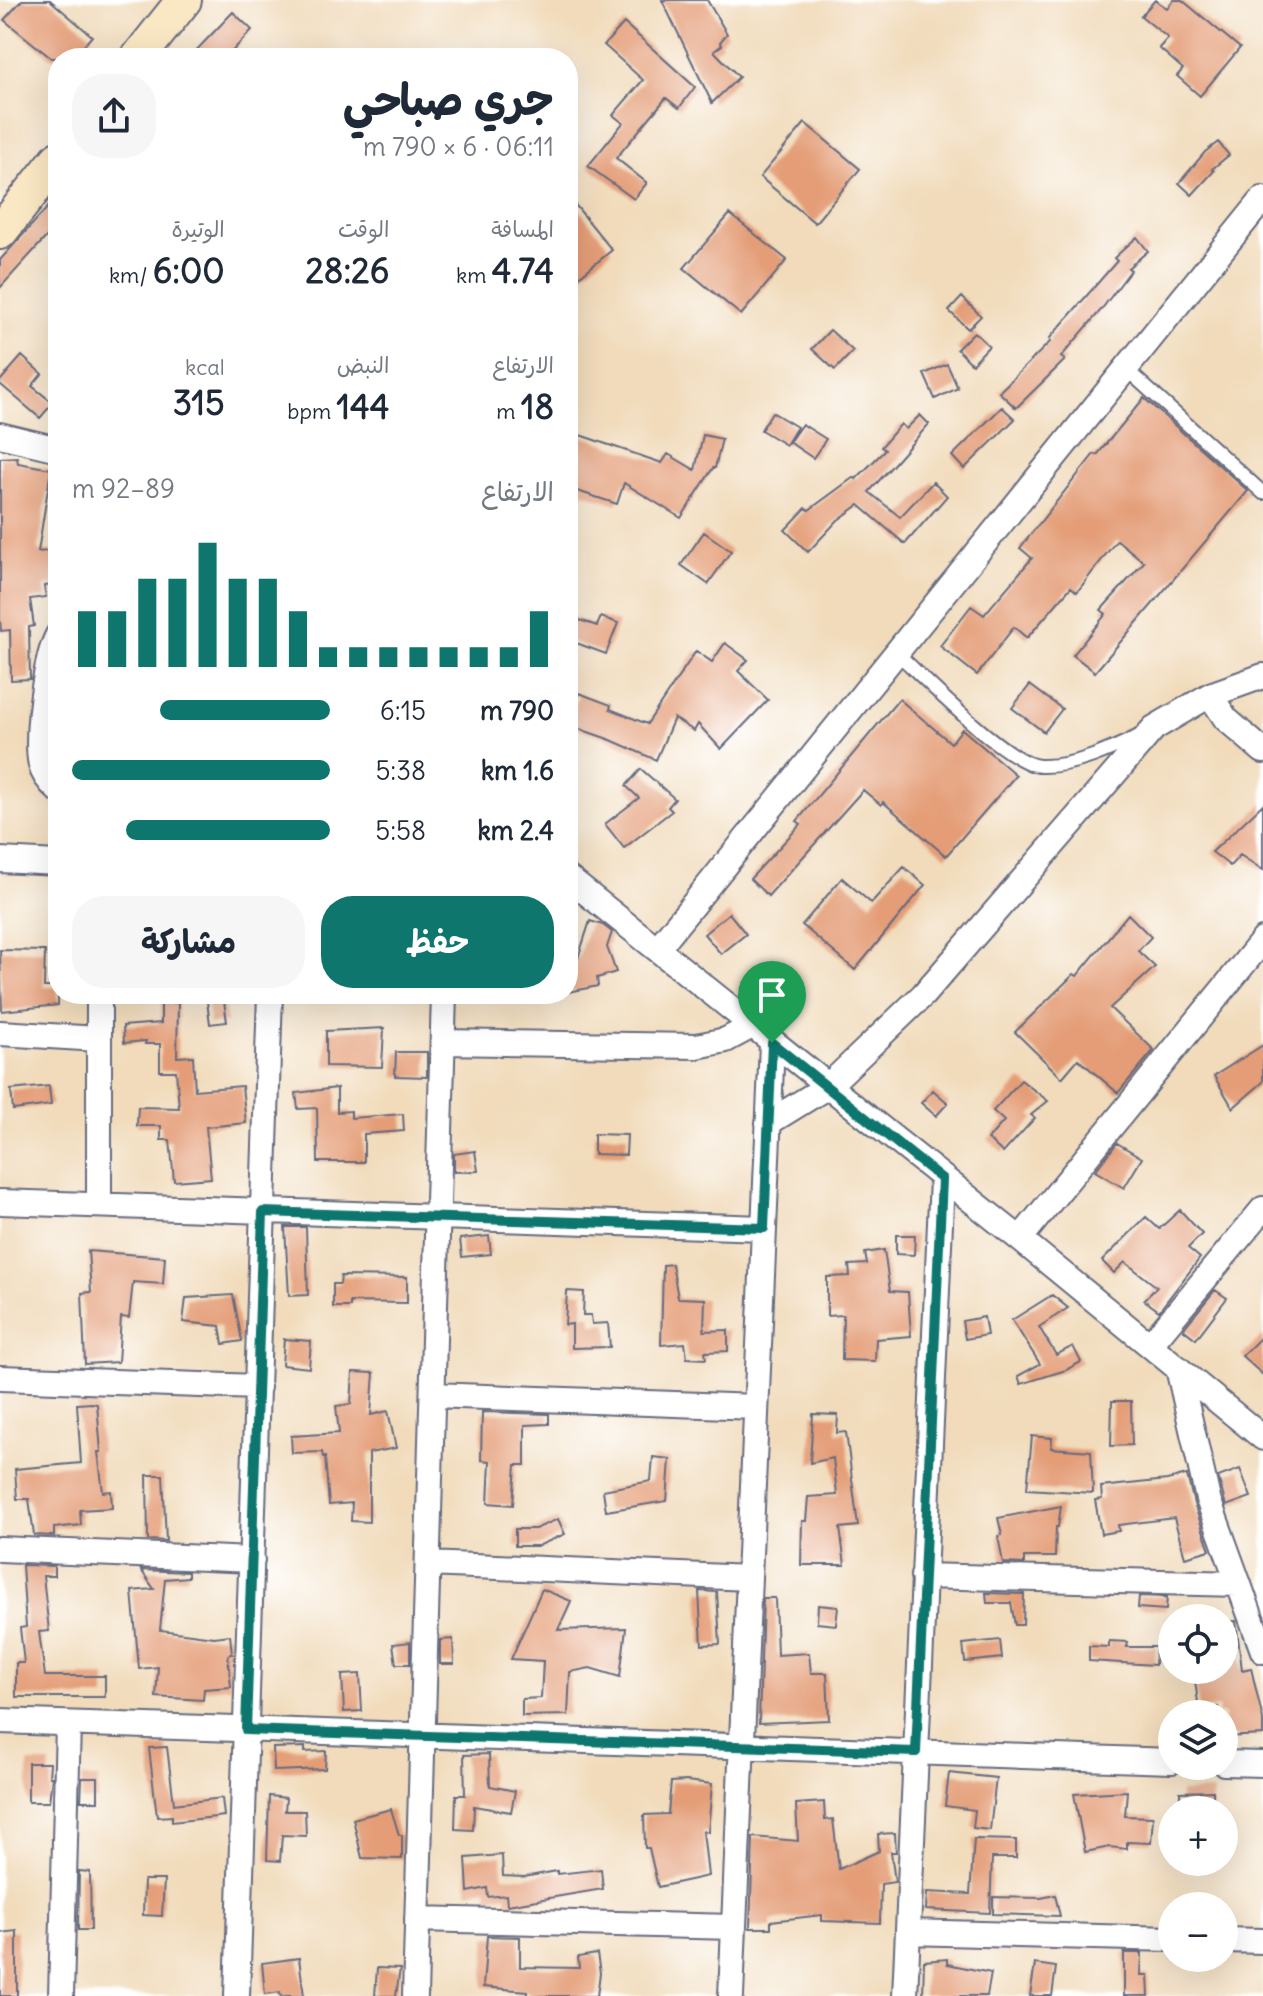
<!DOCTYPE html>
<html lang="ar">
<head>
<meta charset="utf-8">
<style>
	:root { --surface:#fff; --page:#f6f6f7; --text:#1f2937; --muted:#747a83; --accent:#0f766e }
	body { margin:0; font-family:Delius,"Playpen Sans Arabic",sans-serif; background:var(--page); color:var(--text); direction:rtl; height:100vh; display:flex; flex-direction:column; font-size:30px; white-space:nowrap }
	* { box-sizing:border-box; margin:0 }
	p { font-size:26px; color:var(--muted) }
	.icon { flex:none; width:44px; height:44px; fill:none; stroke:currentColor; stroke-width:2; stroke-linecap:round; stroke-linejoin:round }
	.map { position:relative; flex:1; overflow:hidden; direction:ltr }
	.details { position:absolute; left:48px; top:48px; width:530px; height:956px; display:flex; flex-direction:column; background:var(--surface); border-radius:32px; box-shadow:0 8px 32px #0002; direction:rtl }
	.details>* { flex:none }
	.buttons { position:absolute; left:1158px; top:1604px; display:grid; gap:16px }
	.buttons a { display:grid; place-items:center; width:80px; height:80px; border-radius:50%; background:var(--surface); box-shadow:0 8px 32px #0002; font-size:40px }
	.pin { position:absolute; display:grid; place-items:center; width:68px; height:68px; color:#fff; margin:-82px -34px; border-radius:50% 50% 50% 0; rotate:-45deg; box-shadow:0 0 8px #0007 }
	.pin .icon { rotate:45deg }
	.round { display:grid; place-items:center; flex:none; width:84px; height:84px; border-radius:32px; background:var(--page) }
	.head { display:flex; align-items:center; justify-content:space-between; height:136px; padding:0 24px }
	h1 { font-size:44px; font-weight:700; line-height:60px }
	.metrics { display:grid; grid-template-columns:repeat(3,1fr); gap:12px; height:136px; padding:8px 24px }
	.metrics div { display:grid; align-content:center }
	.metrics b { font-size:34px; font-weight:700 }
	.metrics small { font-size:22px; font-weight:400 }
	.metrics p { font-size:22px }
	.chart { height:224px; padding:16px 24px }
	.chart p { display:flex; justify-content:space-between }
	.chart svg { width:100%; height:144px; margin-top:8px; stroke:var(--accent); stroke-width:6 }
	.cta { display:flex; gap:16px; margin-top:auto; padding:16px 24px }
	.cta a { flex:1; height:92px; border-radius:32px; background:var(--accent); color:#fff; font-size:32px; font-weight:700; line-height:92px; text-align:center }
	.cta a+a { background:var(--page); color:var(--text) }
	ul { padding:0 24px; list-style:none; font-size:26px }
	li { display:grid; grid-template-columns:128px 96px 1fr; align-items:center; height:60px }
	li i { height:20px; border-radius:10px; background:var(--accent) }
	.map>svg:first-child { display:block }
</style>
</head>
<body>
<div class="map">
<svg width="1263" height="1996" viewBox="0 0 1263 1996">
	<rect width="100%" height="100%" fill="#fff"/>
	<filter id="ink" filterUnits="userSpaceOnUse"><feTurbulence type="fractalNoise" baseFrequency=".0125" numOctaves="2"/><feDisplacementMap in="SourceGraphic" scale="16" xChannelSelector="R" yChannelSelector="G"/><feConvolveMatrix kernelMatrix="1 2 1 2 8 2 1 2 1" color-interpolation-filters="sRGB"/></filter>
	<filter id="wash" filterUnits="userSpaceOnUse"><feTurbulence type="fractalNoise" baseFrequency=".006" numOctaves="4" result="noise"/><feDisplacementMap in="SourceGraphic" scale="32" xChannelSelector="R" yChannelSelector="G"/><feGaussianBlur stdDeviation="1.8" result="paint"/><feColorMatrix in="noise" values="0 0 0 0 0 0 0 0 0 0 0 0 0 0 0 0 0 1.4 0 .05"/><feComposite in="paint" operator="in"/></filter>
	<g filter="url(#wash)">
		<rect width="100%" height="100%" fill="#f1dbbb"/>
		<g id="blocks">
			<path fill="#e49d77" d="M 22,0 L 50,0 L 92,36 L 73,58 L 51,58 L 4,20 Z
				M 662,0 L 707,0 L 727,34 L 720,42 L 722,45 L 714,51 L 739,77 L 712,103 Z
				M 1155,0 L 1167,8 L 1174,0 L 1182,0 L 1240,48 L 1200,96 L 1177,76 L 1183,69 L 1159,48 L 1168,38 L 1141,16 Z
				M 233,12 L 252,30 L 226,58 L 189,58 Z
				M 624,23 L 695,87 L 679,108 L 666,98 L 616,158 L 647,183 L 634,199 L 588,166 L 623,123 L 613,115 L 643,80 L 604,45 Z
				M 805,123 L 860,169 L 815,223 L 760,177 Z
				M 1218,142 L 1229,155 L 1212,169 L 1214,171 L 1192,195 L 1179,183 L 1205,152 Z
				M 58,196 L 58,224 L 0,288 L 0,260 Z
				M 568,196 L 612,250 L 579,277 L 568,264 Z
				M 730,214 L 787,260 L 741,315 L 684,268 Z
				M 1137,237 L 1148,251 L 1128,268 L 1131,270 L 1101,310 L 1061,357 L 1065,360 L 1016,408 L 999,392 L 1051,341 L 1049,339 L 1117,261 L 1114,258 Z
				M 962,297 L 981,316 L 968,329 L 949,311 Z
				M 830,330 L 853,351 L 835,370 L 812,349 Z
				M 974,332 L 989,346 L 972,364 L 957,349 Z
				M 22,356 L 42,374 L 32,386 L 53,403 L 40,418 L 0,384 L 0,381 Z
				M 947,364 L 958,388 L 935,399 L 924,374 Z
				M 1144,398 L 1248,491 L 1095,672 L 1073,655 L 1106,614 L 1101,610 L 1144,562 L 1117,540 L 1077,592 L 1071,587 L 1027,638 L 1014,627 L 977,675 L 940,646 L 971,606 L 984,615 L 1032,558 L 1020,548 L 1094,454 L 1097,455 Z
				M 1002,407 L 1015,419 L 964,469 L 952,456 Z
				M 772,412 L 797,427 L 786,445 L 761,430 Z
				M 920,415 L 929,424 L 869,492 L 900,517 L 933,482 L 947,496 L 905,544 L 859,505 L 838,520 L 808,552 L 785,530 L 806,508 L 809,510 L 854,477 L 856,479 L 885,450 L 881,447 L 901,424 L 906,429 Z
				M 802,424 L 826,439 L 813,458 L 789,442 Z
				M 568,431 L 662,463 L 668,454 L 695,470 L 703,435 L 722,439 L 715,468 L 713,468 L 681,518 L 624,483 L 617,504 L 568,488 Z
				M 17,457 L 18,463 L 51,469 L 38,552 L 58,550 L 58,584 L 44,586 L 46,597 L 30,599 L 34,626 L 29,627 L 30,679 L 11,680 L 10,630 L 1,631 L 0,619 L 0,458 Z
				M 704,532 L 731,551 L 708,584 L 681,565 Z
				M 568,616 L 597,626 L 601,617 L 618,623 L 606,654 L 568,640 Z
				M 725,643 L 748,660 L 738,671 L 768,700 L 721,749 L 698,724 L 694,731 L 674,718 L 656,760 L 611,740 L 568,725 L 579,693 L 611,705 L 610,709 L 647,724 L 696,651 L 712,662 Z
				M 1030,685 L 1062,709 L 1044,732 L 1012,708 Z
				M 899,699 L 951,743 L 962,729 L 1016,775 L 946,856 L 883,802 L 881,805 L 863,790 L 768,896 L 750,879 L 801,824 L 797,821 Z
				M 641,769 L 675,799 L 668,807 L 672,811 L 624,848 L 605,824 L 639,798 L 626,786 Z
				M 1263,804 L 1263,870 L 1240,855 L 1230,866 L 1212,852 Z
				M 904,867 L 925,885 L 855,970 L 802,925 L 842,878 L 871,903 Z
				M 729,913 L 746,934 L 721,954 L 704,934 Z
				M 1128,914 L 1151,937 L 1138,951 L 1155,967 L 1110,1008 L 1154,1050 L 1118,1093 L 1078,1059 L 1062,1078 L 1015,1032 L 1074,974 L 1077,976 Z
				M 590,921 L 603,925 L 612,932 L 607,947 L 616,972 L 597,978 L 598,986 L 568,992 L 568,958 L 578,958 Z
				M 0,950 L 45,951 L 44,987 L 58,987 L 58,1005 L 2,1011 Z
				M 206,994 L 223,994 L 227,1022 L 210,1024 Z
				M 161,1002 L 178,1003 L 177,1057 L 193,1056 L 195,1090 L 242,1086 L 246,1123 L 206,1127 L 211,1178 L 174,1181 L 170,1140 L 161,1140 L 161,1126 L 137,1126 L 138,1107 L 179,1108 L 176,1071 L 160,1071 L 160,1044 L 145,1044 L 146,1041 L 124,1043 L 123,1026 L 161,1023 Z
				M 384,1028 L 382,1067 L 326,1066 L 326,1031 Z
				M 1263,1045 L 1263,1082 L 1233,1108 L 1214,1076 Z
				M 396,1052 L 427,1052 L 427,1077 L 395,1076 Z
				M 1021,1080 L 1048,1101 L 1031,1115 L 1035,1118 L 1003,1153 L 988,1139 L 1004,1121 L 993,1111 Z
				M 49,1086 L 51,1105 L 13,1110 L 11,1090 Z
				M 337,1088 L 337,1112 L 351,1111 L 351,1118 L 403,1114 L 404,1131 L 364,1134 L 364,1162 L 318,1162 L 317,1108 L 298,1109 L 296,1093 Z
				M 933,1090 L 948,1103 L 936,1116 L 921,1103 Z
				M 594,1134 L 627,1135 L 626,1155 L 594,1154 Z
				M 1117,1143 L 1142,1158 L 1124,1188 L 1095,1171 Z
				M 475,1151 L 478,1171 L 454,1172 L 454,1154 Z
				M 1180,1210 L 1202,1234 L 1188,1248 L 1200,1258 L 1159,1311 L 1144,1300 L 1157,1287 L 1125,1262 L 1114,1273 L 1102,1261 L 1146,1217 L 1159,1229 Z
				M 285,1227 L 306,1227 L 308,1295 L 289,1296 Z
				M 896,1235 L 915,1235 L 914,1255 L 896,1254 Z
				M 489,1236 L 491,1254 L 462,1257 L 460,1239 Z
				M 884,1250 L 890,1291 L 908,1292 L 911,1336 L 876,1339 L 875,1361 L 842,1360 L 843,1315 L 827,1316 L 827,1277 L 850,1276 L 849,1265 L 867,1264 L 865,1253 Z
				M 88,1251 L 165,1257 L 163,1284 L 133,1282 L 129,1318 L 121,1317 L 118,1362 L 85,1364 L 82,1293 L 91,1292 Z
				M 672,1264 L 678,1298 L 705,1299 L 704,1331 L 728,1330 L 728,1351 L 705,1352 L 706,1359 L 687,1358 L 685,1343 L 661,1345 L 663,1265 Z
				M 341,1276 L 407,1277 L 407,1303 L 350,1302 L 350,1307 L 333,1307 L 333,1284 L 340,1284 Z
				M 1215,1290 L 1227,1298 L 1196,1339 L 1183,1329 Z
				M 567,1291 L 584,1292 L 583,1315 L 591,1315 L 592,1324 L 608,1323 L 610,1347 L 572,1348 L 572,1324 L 565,1325 Z
				M 233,1295 L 242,1341 L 223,1344 L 220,1326 L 183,1322 L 186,1298 Z
				M 1052,1295 L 1068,1308 L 1039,1327 L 1056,1355 L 1073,1346 L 1081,1362 L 1066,1370 L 1021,1384 L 1018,1376 L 1040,1364 L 1012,1320 Z
				M 984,1317 L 987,1335 L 965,1339 L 962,1321 Z
				M 1263,1335 L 1263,1375 L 1242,1356 Z
				M 284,1339 L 311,1341 L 309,1368 L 282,1365 Z
				M 353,1372 L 374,1373 L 371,1415 L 388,1411 L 396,1448 L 369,1453 L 369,1522 L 351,1521 L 352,1503 L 329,1505 L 325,1457 L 323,1457 L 322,1452 L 292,1453 L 291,1436 L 339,1433 L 336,1406 L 351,1404 Z
				M 1112,1401 L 1131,1401 L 1132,1445 L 1111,1446 Z
				M 92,1403 L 97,1404 L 101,1452 L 98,1452 L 103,1492 L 111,1491 L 112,1508 L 80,1510 L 81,1525 L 54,1528 L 54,1536 L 34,1535 L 29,1499 L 17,1499 L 15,1469 L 81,1463 L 77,1404 Z
				M 482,1412 L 549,1414 L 549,1424 L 525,1425 L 525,1465 L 516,1465 L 513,1505 L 488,1503 L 490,1461 L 481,1460 Z
				M 813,1414 L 838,1415 L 837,1433 L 846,1432 L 858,1526 L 840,1528 L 845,1565 L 801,1565 L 802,1521 L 806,1521 L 808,1497 L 837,1495 L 833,1458 L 810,1463 Z
				M 1032,1436 L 1052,1438 L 1051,1448 L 1091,1451 L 1093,1493 L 1027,1489 Z
				M 653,1457 L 670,1459 L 667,1501 L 606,1511 L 603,1490 L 651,1481 Z
				M 1240,1469 L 1251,1497 L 1226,1506 L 1218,1477 Z
				M 147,1475 L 163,1475 L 166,1541 L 148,1540 Z
				M 1187,1475 L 1194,1504 L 1210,1550 L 1185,1557 L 1174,1518 L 1118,1525 L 1119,1531 L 1101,1534 L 1095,1500 L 1102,1499 L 1101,1487 L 1167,1480 Z
				M 1061,1506 L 1058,1527 L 1056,1527 L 1055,1557 L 1024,1557 L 1024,1564 L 1003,1563 L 998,1536 L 1002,1535 L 998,1518 Z
				M 558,1519 L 565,1534 L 538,1546 L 515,1546 L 515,1529 L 535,1529 Z
				M 22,1565 L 54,1566 L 54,1576 L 43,1576 L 49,1631 L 39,1632 L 45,1676 L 105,1676 L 105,1697 L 16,1697 L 16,1663 L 24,1663 L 20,1628 L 26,1627 Z
				M 141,1570 L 188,1572 L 188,1577 L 165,1579 L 160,1630 L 214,1637 L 230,1635 L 232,1654 L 228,1655 L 231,1687 L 204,1689 L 203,1700 L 156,1697 L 158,1667 L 139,1669 L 132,1591 L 154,1589 Z
				M 542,1589 L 571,1601 L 558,1630 L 626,1628 L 620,1677 L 590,1668 L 570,1672 L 568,1715 L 522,1716 L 522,1699 L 541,1698 L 543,1661 L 511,1659 Z
				M 699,1591 L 717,1592 L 720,1644 L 702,1645 Z
				M 986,1593 L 1024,1594 L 1023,1625 L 1015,1625 L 1011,1603 L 987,1603 Z
				M 1139,1596 L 1167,1597 L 1166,1610 L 1138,1608 Z
				M 763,1598 L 775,1598 L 777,1655 L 809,1653 L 811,1673 L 827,1673 L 829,1720 L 759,1723 Z
				M 818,1605 L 838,1607 L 836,1625 L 817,1623 Z
				M 1236,1621 L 1242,1670 L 1251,1668 L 1263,1720 L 1263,1735 L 1224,1737 L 1224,1714 L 1219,1714 L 1218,1707 L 1199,1710 L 1194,1673 L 1224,1670 L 1224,1622 Z
				M 453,1639 L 454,1664 L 440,1664 L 440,1640 Z
				M 1000,1640 L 1002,1658 L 965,1662 L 963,1644 Z
				M 1109,1641 L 1128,1642 L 1127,1647 L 1156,1647 L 1155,1665 L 1089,1661 L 1089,1646 L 1109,1647 Z
				M 410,1642 L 410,1664 L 396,1664 L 393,1644 Z
				M 360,1674 L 362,1711 L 344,1712 L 342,1675 Z
				M 167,1747 L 174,1804 L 222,1798 L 224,1816 L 172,1822 L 172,1816 L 157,1817 L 149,1748 Z
				M 305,1747 L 305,1752 L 326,1751 L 325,1769 L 274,1771 L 273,1748 Z
				M 489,1754 L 490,1786 L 515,1791 L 511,1812 L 474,1806 L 473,1830 L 455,1829 L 456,1795 L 465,1795 L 464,1755 Z
				M 28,1763 L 50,1763 L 49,1777 L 52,1777 L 49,1802 L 28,1802 Z
				M 949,1773 L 996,1778 L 990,1830 L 973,1828 L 975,1810 L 945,1806 Z
				M 82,1778 L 98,1778 L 98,1801 L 81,1801 Z
				M 686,1781 L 712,1784 L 708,1832 L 703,1831 L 708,1876 L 658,1887 L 649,1848 L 645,1848 L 644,1815 L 668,1814 L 671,1782 Z
				M 1127,1791 L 1125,1816 L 1153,1817 L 1151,1843 L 1127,1842 L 1127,1849 L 1110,1847 L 1085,1852 L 1074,1794 Z
				M 1213,1791 L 1213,1809 L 1180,1809 L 1180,1792 Z
				M 269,1796 L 286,1798 L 285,1811 L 305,1811 L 306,1836 L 282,1835 L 280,1861 L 267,1860 Z
				M 824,1802 L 825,1820 L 833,1819 L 839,1869 L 879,1851 L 878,1834 L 895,1833 L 896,1852 L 891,1852 L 895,1882 L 881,1884 L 880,1923 L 822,1921 L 822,1915 L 771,1921 L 771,1928 L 750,1928 L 753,1837 L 798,1841 L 796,1804 Z
				M 391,1809 L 399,1835 L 402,1835 L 402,1859 L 362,1858 L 353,1819 Z
				M 974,1839 L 1016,1840 L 1016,1858 L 992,1858 L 990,1913 L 926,1910 L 927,1892 L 970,1894 Z
				M 502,1855 L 503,1876 L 524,1877 L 557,1871 L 558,1874 L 601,1869 L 603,1889 L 507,1905 L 506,1895 L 488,1897 L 487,1888 L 468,1892 L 466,1858 Z
				M 79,1871 L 90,1872 L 91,1930 L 78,1930 Z
				M 144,1880 L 164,1880 L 162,1916 L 143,1915 Z
				M 1055,1895 L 1060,1916 L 993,1914 L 993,1897 L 1041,1898 Z
				M 17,1931 L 17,1996 L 0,1996 L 0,1933 Z
				M 487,1936 L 520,1937 L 520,1967 L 579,1968 L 578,1957 L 597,1954 L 600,1973 L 597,1996 L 528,1996 L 528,1991 L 483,1987 Z
				M 1124,1953 L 1142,1953 L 1141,1975 L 1148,1975 L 1149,1996 L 1124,1996 Z
				M 299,1958 L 304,1996 L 281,1996 L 280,1992 L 265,1994 L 262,1963 Z
				M 947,1959 L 947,1964 L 991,1973 L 987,1996 L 923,1996 L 924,1961 Z
				M 1035,1964 L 1056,1967 L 1052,1996 L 1030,1996 Z
				M 377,1968 L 400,1969 L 396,1996 L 375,1996 Z"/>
		</g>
	</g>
	<g filter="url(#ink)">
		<use href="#blocks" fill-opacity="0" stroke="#666b7f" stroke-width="2"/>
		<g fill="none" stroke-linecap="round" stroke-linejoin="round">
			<g stroke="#666b7f" stroke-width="16">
				<path id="service" d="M 1126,369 L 1263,493
					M 897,653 C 924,678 1009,766 1041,766 C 1075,767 1112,749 1141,735"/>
			</g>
			<g stroke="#666b7f" stroke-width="28">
				<path id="minor" d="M 0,435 L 58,449
					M 58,635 C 45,658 35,739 41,765 C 43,775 50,783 58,790
					M 1210,695 L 1226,719 L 1263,751
					M 0,860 L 58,863
					M 568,878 L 1020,1239 L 1263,1438
					M 657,949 L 1263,199
					M 0,1033 L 99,1039
					M 443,1042 L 697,1046 L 726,1040 L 752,1026
					M 768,1123 L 828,1086 L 923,995 L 1154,728 L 1210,695 L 1263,676
					M 0,1202 L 764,1228
					M 99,1205 L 99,994
					M 1020,1239 L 1263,940
					M 1150,1345 L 1263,1209
					M 1178,1368 L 1208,1499 L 1263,1651
					M 0,1378 L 258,1387
					M 433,1395 L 756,1407
					M 0,1549 L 252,1560
					M 428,1564 L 749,1578
					M 923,1576 L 1239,1584
					M 0,1721 L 1172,1761
					M 1224,1763 L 1263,1764
					M 417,1919 L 734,1927
					M 908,1932 L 1172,1939
					M 1224,1940 L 1263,1941
					M 61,1996 L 68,1724
					M 237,1996 L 270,994
					M 415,1996 L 444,994
					M 731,1996 L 772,1043
					M 905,1996 L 942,1179"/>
			</g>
			<g stroke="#666b7f" stroke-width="38">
				<path id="secondary" d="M 138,58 L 184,0
					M 0,232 L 58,159"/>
			</g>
			<use href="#service" stroke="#fff" stroke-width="12"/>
			<use href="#minor" stroke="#fff" stroke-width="24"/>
			<use href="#secondary" stroke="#fae7c3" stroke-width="34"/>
		</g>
	</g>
	<g fill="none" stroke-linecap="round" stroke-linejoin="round" filter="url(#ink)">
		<g stroke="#fff" stroke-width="16">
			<path id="route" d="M 772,1043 L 942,1179 L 916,1752 L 246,1730 L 263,1212 L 764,1228 Z"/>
		</g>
		<use href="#route" stroke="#0f766e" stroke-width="10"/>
	</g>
</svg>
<div class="buttons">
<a><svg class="icon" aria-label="locate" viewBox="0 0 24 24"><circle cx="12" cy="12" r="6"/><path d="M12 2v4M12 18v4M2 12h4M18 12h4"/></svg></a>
<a><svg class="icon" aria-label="layers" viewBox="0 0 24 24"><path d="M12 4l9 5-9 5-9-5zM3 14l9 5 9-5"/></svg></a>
<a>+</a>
<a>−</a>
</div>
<div class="pin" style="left:772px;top:1043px;background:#1e9e55"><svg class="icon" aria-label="arrive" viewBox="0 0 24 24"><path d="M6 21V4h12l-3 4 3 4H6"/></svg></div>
<section class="details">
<div class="head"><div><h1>جري صباحي</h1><p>06:11 · 6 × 790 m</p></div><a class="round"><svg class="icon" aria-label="share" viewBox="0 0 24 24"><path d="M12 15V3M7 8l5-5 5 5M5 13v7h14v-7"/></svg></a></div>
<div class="metrics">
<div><p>المسافة</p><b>4.74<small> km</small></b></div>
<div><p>الوقت</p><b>28:26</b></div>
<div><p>الوتيرة</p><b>6:00<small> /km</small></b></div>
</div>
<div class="metrics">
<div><p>الارتفاع</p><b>18<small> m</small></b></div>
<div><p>النبض</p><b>144<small> bpm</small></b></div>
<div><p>kcal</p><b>315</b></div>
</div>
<div class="chart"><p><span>الارتفاع</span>89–92 m</p>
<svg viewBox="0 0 160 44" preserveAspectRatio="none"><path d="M5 44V27M15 44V27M25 44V17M35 44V17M45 44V6M55 44V17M65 44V17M75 44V27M85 44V38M95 44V38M105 44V38M115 44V38M125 44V38M135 44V38M145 44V38M155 44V27"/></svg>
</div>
<ul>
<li><b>790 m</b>6:15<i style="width:66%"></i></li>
<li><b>1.6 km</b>5:38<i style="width:100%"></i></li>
<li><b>2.4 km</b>5:58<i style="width:79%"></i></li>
</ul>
<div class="cta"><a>حفظ</a><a>مشاركة</a></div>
</section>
</div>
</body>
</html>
